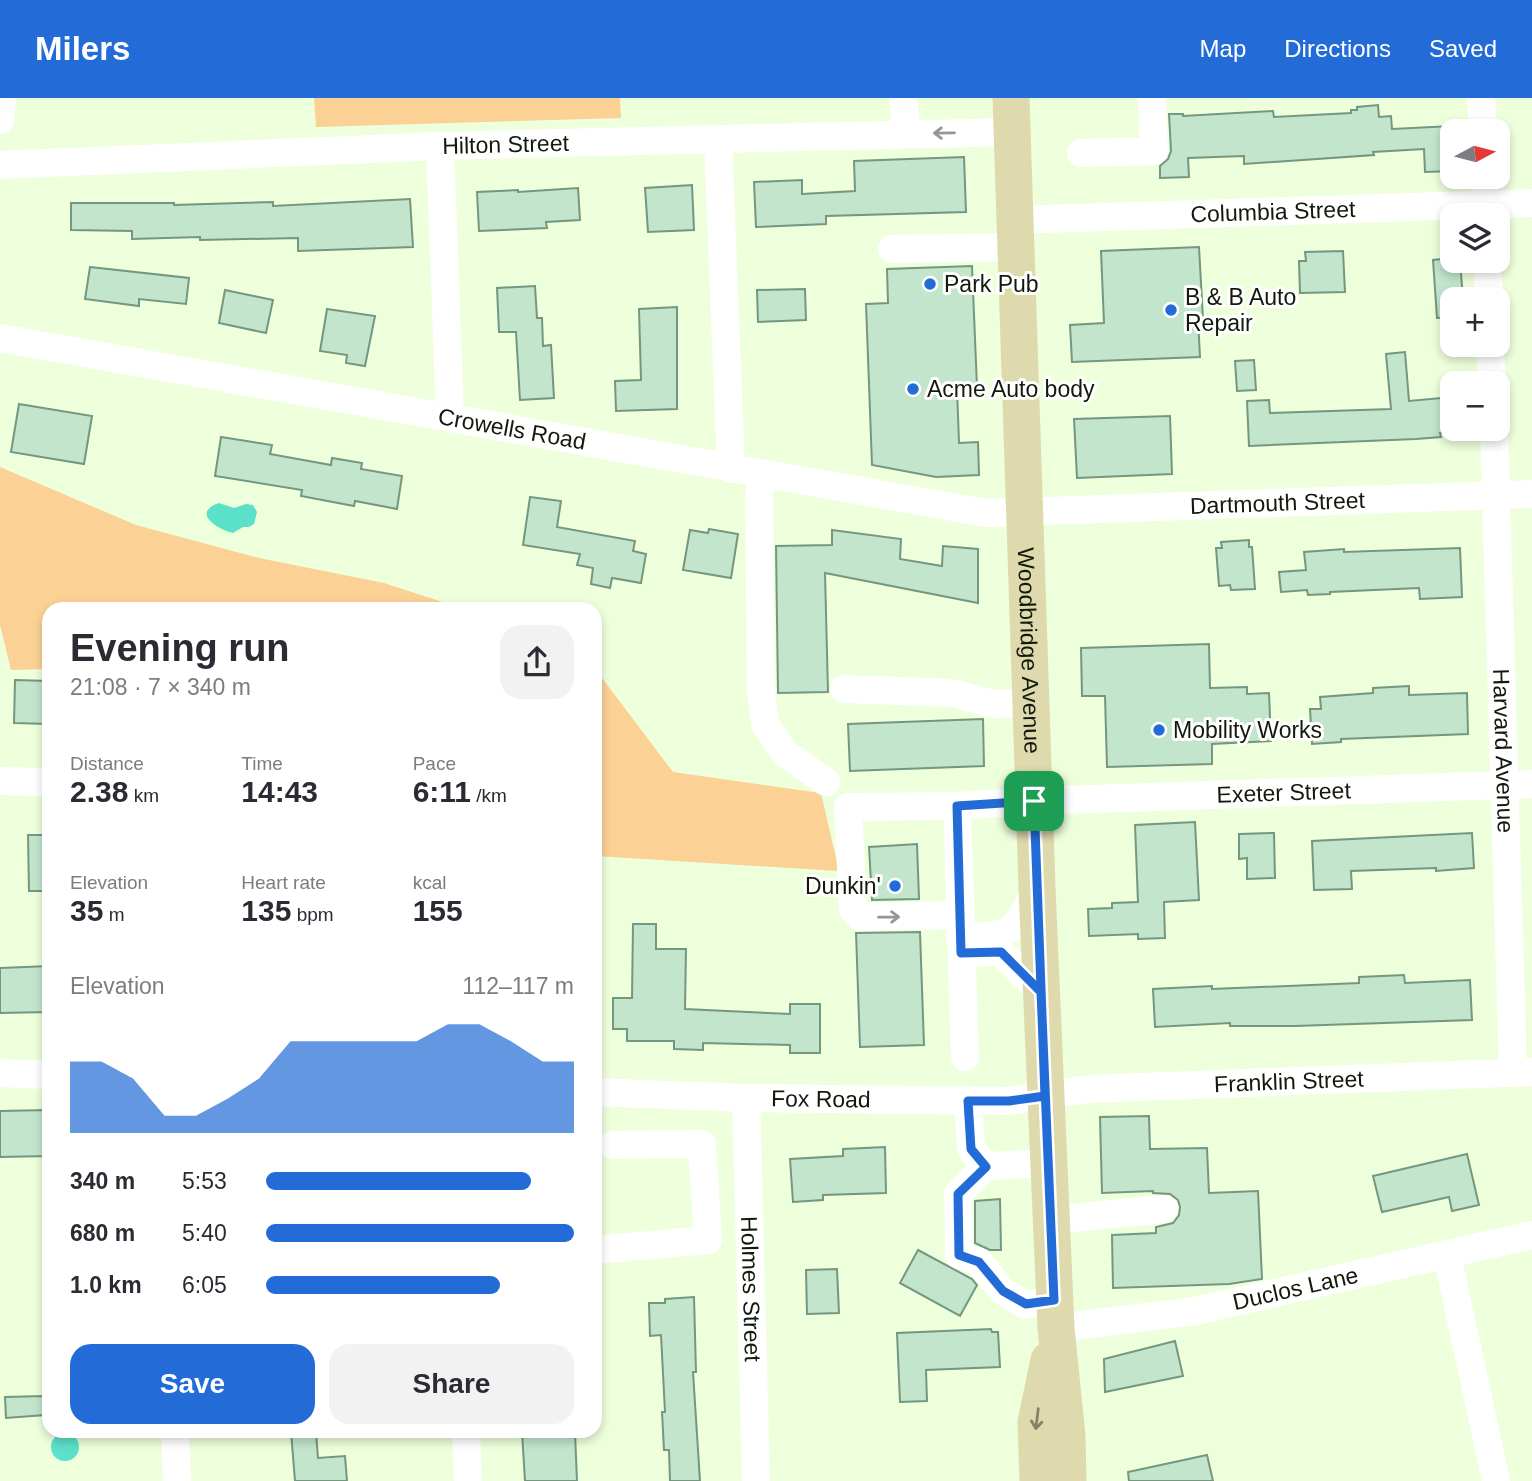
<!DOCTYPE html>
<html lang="en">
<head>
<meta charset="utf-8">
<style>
	:root { --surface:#fff; --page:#f2f2f3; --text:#2b2b33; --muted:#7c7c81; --accent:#236cd7 }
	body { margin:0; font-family:Arial,sans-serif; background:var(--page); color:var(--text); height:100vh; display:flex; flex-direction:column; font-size:26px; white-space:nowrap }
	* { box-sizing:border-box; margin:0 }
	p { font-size:23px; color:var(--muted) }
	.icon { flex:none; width:38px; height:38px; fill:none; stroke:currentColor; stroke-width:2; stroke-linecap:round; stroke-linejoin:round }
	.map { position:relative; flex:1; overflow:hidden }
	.drawer { position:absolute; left:42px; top:504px; width:560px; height:836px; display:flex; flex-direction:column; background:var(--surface); border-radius:21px; box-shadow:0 4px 10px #0003 }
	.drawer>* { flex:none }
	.needle { width:46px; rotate:83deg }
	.fabs { position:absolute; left:1440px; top:21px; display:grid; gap:14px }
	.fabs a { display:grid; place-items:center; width:70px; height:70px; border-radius:14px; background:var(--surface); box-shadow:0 4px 10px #0003; font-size:35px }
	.pin { position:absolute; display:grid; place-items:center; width:60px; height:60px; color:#fff; margin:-30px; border-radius:14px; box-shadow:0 4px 10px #0006 }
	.round { display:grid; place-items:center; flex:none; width:74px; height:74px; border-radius:21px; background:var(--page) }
	.headline { display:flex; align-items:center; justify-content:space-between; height:119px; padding:0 28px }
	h1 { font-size:38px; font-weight:700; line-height:52px }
	.figures { display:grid; grid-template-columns:repeat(3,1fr); gap:10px; height:119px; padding:7px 28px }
	.figures div { display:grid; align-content:center }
	.figures b { font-size:30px; font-weight:700 }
	.figures small { font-size:19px; font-weight:400 }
	.figures p { font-size:19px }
	.chart { height:196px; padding:14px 28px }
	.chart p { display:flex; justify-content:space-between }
	.chart svg { width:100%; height:126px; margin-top:7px; fill:var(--accent); opacity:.7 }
	.primary-button { display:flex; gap:14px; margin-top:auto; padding:14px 28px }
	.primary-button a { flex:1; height:80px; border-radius:21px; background:var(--accent); color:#fff; font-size:28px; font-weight:700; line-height:80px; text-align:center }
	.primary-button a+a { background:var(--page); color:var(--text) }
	ul { padding:0 28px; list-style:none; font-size:23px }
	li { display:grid; grid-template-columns:112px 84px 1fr; align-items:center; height:52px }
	li i { height:18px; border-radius:9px; background:var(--accent) }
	header { display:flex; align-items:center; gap:42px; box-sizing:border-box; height:98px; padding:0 35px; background:var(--accent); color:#fff }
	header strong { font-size:33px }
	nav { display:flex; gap:38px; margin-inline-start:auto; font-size:24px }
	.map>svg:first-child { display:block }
</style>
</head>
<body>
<header>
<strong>Milers</strong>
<nav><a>Map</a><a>Directions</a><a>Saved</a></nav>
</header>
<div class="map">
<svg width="1532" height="1383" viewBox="0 0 1532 1383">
	<rect width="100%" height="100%" fill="#eeffdc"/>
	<path fill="#fbd195" d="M 314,0 L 620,0 L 621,20 L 316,29 Z
		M 0,369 L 136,427 L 259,460 L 384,485 L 464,511 L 49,511 L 49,571 L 11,572 L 0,527 Z
		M 595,576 L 602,580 L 673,674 L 821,695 L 839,773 L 595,758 Z"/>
	<path fill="#5be0ca" d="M 219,405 L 234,410 L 246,406 L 253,407 L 257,414 L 254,426 L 249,429 L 243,429 L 233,435 C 219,432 190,415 219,405 Z
		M51 1349a14 14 0 1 1 28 0a14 14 0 1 1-28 0Z"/>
	<path fill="#c2e5cc" stroke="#75967f" stroke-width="2" d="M 1378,7 L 1379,19 L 1391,18 L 1392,31 L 1452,28 L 1452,73 L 1425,74 L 1424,51 L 1373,54 L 1374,57 L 1244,66 L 1244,58 L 1188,60 L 1189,79 L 1160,80 L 1160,68 L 1168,61 L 1171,53 L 1169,16 L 1183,16 L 1183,18 L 1273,13 L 1274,19 L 1351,15 L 1351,12 L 1357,12 L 1357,9 Z
		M 964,59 L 966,114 L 826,118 L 826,126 L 756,129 L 754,84 L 802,82 L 802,96 L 855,93 L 854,63 Z
		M 692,87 L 694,132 L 648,134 L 645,90 Z
		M 578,90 L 580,122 L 546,124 L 547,130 L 479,133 L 477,94 L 518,92 L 518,94 Z
		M 410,101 L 413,149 L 298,153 L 298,140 L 200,142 L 200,139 L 132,141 L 132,133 L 71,132 L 71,105 L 174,105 L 174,107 L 273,104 L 273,108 Z
		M 1199,149 L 1203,221 L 1198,221 L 1200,259 L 1072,264 L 1070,227 L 1104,225 L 1101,153 Z
		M 1343,153 L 1345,194 L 1300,195 L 1299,163 L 1306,163 L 1305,154 Z
		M 1452,160 L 1452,163 L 1460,163 L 1463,201 L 1452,201 L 1452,219 L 1437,220 L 1433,162 Z
		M 972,168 L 977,289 L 957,290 L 959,345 L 978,344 L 979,377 L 936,379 L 872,367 L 866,206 L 888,205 L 887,171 Z
		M 90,169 L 189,180 L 186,206 L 139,201 L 139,208 L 85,201 Z
		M 535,188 L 537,220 L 542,220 L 543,248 L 551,247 L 554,300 L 520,302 L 516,234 L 499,234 L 497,190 Z
		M 805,191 L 806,222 L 758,224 L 757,192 Z
		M 225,192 L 273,202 L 266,235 L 219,225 Z
		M 677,209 L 677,311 L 616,313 L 615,283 L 641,282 L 639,211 Z
		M 327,211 L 375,218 L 365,268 L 346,265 L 347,257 L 320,253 Z
		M 1405,254 L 1409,303 L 1452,299 L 1452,334 L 1440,335 L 1441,339 L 1416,341 L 1249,348 L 1247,303 L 1269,302 L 1270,315 L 1391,311 L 1386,256 Z
		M 1254,262 L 1256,292 L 1237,293 L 1235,263 Z
		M 19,306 L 92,318 L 84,366 L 11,354 Z
		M 1170,318 L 1172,376 L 1077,380 L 1074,321 Z
		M 221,339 L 272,347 L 270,356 L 331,367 L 332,360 L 362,365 L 361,371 L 402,378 L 397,411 L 355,403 L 354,408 L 301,398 L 302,392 L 215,378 Z
		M 530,399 L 561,403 L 557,429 L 635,443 L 633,453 L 646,456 L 641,485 L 612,480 L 610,490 L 591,486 L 593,470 L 577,467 L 580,456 L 523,447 Z
		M 709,431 L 738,436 L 731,480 L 683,472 L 690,432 L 708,435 Z
		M 832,432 L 901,441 L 900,461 L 942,468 L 943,448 L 978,451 L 978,505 L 825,475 L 828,594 L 778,595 L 776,448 L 832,447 Z
		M 1249,442 L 1249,449 L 1252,449 L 1255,491 L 1231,492 L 1230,487 L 1219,488 L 1216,450 L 1222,450 L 1221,444 Z
		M 1460,450 L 1462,499 L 1420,501 L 1419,490 L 1330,494 L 1330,496 L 1308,497 L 1307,492 L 1281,494 L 1279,474 L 1306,472 L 1304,454 L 1344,451 L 1344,454 Z
		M 1209,546 L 1210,590 L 1247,589 L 1247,596 L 1269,595 L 1271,643 L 1212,646 L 1212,666 L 1107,669 L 1105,598 L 1082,598 L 1081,550 Z
		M 15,582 L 49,583 L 49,626 L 14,625 Z
		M 1409,588 L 1409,597 L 1467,595 L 1468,636 L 1341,641 L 1341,644 L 1312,646 L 1310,611 L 1321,611 L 1320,599 L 1373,595 L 1373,590 Z
		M 983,621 L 984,668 L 850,673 L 848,626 Z
		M 1195,724 L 1199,802 L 1164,804 L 1165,840 L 1138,841 L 1138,836 L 1089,838 L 1088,811 L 1112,810 L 1112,805 L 1138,804 L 1135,727 Z
		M 1274,735 L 1275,780 L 1247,781 L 1247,760 L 1239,761 L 1239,736 Z
		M 1472,735 L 1474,770 L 1436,773 L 1436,770 L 1351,773 L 1352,791 L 1314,792 L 1312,743 Z
		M 28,737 L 49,737 L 49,793 L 29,793 Z
		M 917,746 L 919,801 L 872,802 L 869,749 Z
		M 633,826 L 656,826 L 656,851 L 686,851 L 685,911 L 790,916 L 790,906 L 820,906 L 820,955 L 790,955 L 790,947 L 703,945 L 703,952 L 674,951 L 674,943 L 627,943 L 627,931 L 613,931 L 613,900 L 632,900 Z
		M 920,834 L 924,947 L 860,949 L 856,835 Z
		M 49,868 L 49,914 L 0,915 L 0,870 Z
		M 1404,877 L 1405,885 L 1470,882 L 1472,922 L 1295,928 L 1230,928 L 1230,925 L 1155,929 L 1153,891 L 1212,888 L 1212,891 L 1359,885 L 1359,879 Z
		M 49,1012 L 49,1058 L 0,1059 L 0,1013 Z
		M 1149,1018 L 1150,1051 L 1207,1050 L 1209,1095 L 1258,1093 L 1262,1181 L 1229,1186 L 1113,1190 L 1112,1137 L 1156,1135 L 1156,1129 L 1173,1125 L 1179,1117 L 1180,1109 L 1178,1102 L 1170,1096 L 1153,1095 L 1153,1093 L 1102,1095 L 1100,1019 Z
		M 885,1049 L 886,1095 L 823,1097 L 823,1102 L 793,1104 L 790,1061 L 843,1058 L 843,1051 Z
		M 1467,1056 L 1479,1107 L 1452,1113 L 1449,1099 L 1382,1114 L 1373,1078 Z
		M 1000,1101 L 1001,1152 L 990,1152 L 975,1145 L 975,1103 Z
		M 918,1152 L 972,1181 L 977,1187 L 960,1218 L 900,1185 Z
		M 837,1171 L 839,1215 L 807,1216 L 806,1172 Z
		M 694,1199 L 696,1274 L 693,1274 L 700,1383 L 670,1383 L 669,1352 L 664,1352 L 662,1314 L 665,1314 L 661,1237 L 650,1238 L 649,1205 L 665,1205 L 665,1201 Z
		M 991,1231 L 992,1234 L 998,1234 L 1000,1269 L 926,1272 L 927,1303 L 900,1304 L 897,1235 Z
		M 1175,1243 L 1183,1278 L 1105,1294 L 1104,1261 Z
		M 44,1298 L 45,1317 L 6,1320 L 5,1299 Z
		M 291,1334 L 316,1334 L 318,1360 L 345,1358 L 347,1383 L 295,1383 Z
		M 522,1334 L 575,1334 L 577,1383 L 525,1383 Z
		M 1207,1357 L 1213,1383 L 1129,1383 L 1128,1374 Z"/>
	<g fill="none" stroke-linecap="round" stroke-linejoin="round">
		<g stroke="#fff" stroke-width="28">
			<path d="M 903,0 L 907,36"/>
			<path d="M 1481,0 L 1483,33"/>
			<path d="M 0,22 L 2,0"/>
			<path d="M 718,43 L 731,371"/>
			<path d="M 440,48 L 450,319"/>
			<path d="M 1081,55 L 1154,53 L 1152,0"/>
			<path id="s1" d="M 0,67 L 440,48 L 1012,34"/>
			<path d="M 1484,79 L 1486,117"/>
			<path id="s2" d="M 1016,122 L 1532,105"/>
			<path d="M 892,151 L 1016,149"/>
			<path d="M 1487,163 L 1489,201"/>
			<path id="s3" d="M 0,240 L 986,415 L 1532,396"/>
			<path d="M 1490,247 L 1492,285"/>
			<path id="s4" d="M 1494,331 L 1513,975"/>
			<path d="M 761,376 L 759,399 L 761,592 L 765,626 L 785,655 L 826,684"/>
			<path d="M 844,591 L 952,595 L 993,606 L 1031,604"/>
			<path d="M 0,683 L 49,684"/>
			<path d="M 957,708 L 965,959"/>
			<path id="s5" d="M 959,817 L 860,819 L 853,812 L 848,709 L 957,708 L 1034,703 L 1532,686"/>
			<path d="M 960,839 C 1013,838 1013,836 1037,790"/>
			<path d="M 967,855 L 1001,854 L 1041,894"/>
			<path d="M 0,975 L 49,977"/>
			<path id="s6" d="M 595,994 L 746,1000 L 1009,1003 L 1088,991 L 1532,974"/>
			<path id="s7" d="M 746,1000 L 756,1383"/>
			<path d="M 968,1003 L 971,1051 L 986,1068 L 1049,1065"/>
			<path d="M 986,1068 L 958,1096 L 959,1157 L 979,1164 L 1003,1193 L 1025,1207 L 1054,1202"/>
			<path d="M 1051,1122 L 1164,1111"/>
			<path d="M 595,1152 L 708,1142 L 702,1046 L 613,1047"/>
			<path d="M 1447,1157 L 1496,1383"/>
			<path id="s8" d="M 1056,1230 L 1195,1213 L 1532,1137"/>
			<path d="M 175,1334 L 177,1383"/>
			<path d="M 466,1334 L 468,1383"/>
		</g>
		<g stroke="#dfdaad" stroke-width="37">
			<path id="s9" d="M 1011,0 L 1037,790 L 1056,1230 L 1067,1338 L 1068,1383"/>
			<path d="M 1038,1383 L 1036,1324 L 1049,1262"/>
		</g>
	</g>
	<defs><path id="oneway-shaft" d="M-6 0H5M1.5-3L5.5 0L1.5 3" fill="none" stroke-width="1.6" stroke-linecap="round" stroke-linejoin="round" transform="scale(1.75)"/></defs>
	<g stroke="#959892">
		<use href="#oneway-shaft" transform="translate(944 35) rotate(179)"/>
		<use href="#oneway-shaft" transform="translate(889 819) rotate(-1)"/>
	</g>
	<use stroke="#848365" href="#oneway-shaft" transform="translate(1037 1321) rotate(97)"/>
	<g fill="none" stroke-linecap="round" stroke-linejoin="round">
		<g stroke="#fff" stroke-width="14">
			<path id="route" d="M 1034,703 L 1045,998 L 1009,1003 L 968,1003 L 971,1051 L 986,1069 L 958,1096 L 959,1157 L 979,1164 L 1003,1193 L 1026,1206 L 1054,1202 C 1050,1099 1045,997 1041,894 L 1001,854 L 961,855 L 957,708 L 1034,703"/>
		</g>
		<use href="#route" stroke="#236cd7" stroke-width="9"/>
	</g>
	<g fill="#236cd7" stroke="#fff" stroke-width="2.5">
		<circle cx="930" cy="186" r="7"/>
		<circle cx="1171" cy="212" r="7"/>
		<circle cx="913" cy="291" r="7"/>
		<circle cx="1159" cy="632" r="7"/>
		<circle cx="895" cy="788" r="7"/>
	</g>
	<g text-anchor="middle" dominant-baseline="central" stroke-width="6" stroke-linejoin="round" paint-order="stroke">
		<g font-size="23" fill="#14190d" stroke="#fff">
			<text stroke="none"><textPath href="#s1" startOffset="506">Hilton Street</textPath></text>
			<text stroke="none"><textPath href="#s2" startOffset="257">Columbia Street</textPath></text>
			<text stroke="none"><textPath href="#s3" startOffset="520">Crowells Road</textPath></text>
			<text stroke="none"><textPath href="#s3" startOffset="1293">Dartmouth Street</textPath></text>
			<text stroke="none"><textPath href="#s9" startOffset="553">Woodbridge Avenue</textPath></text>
			<text stroke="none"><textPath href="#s4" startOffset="322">Harvard Avenue</textPath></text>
			<text stroke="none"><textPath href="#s5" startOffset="648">Exeter Street</textPath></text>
			<text stroke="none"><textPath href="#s6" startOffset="695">Franklin Street</textPath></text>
			<text stroke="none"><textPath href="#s6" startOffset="226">Fox Road</textPath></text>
			<text stroke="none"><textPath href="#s7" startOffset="191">Holmes Street</textPath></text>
			<text stroke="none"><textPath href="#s8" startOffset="243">Duclos Lane</textPath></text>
		</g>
		<g font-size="23" fill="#14190d" stroke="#fff" text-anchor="start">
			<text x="944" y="186">Park Pub</text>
			<text x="1185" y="199">B &amp; B Auto<tspan x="1185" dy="26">Repair</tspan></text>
			<text x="927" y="291">Acme Auto body</text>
			<text x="1173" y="632">Mobility Works</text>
			<text x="881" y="788" text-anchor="end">Dunkin'</text>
		</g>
	</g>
</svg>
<div class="fabs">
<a><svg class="needle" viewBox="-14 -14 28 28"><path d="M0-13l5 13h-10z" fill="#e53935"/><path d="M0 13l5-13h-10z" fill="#7c7c81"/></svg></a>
<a><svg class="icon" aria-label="layers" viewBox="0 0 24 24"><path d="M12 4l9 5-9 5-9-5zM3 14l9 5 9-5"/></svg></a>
<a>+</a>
<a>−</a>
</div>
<div class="pin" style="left:1034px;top:703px;background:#1e9e55"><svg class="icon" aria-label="arrive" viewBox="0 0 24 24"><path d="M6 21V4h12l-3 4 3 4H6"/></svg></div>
<section class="drawer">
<div class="headline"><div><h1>Evening run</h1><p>21:08 · 7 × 340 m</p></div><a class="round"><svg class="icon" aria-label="share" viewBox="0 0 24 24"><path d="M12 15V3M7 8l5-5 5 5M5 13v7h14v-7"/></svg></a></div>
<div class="figures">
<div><p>Distance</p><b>2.38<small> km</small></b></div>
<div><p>Time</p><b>14:43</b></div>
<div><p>Pace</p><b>6:11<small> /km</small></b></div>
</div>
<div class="figures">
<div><p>Elevation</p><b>35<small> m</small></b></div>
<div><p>Heart rate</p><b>135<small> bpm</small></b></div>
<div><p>kcal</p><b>155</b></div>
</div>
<div class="chart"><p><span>Elevation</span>112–117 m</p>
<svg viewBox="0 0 160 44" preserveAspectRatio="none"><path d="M0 44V19L10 19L20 25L30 38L40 38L50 32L60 25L70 12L80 12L90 12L100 12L110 12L120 6L130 6L140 12L150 19L160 19V44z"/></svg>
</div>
<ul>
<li><b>340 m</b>5:53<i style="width:86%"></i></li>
<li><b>680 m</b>5:40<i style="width:100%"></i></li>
<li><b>1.0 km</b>6:05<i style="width:76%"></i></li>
</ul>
<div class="primary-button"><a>Save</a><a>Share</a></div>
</section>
</div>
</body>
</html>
